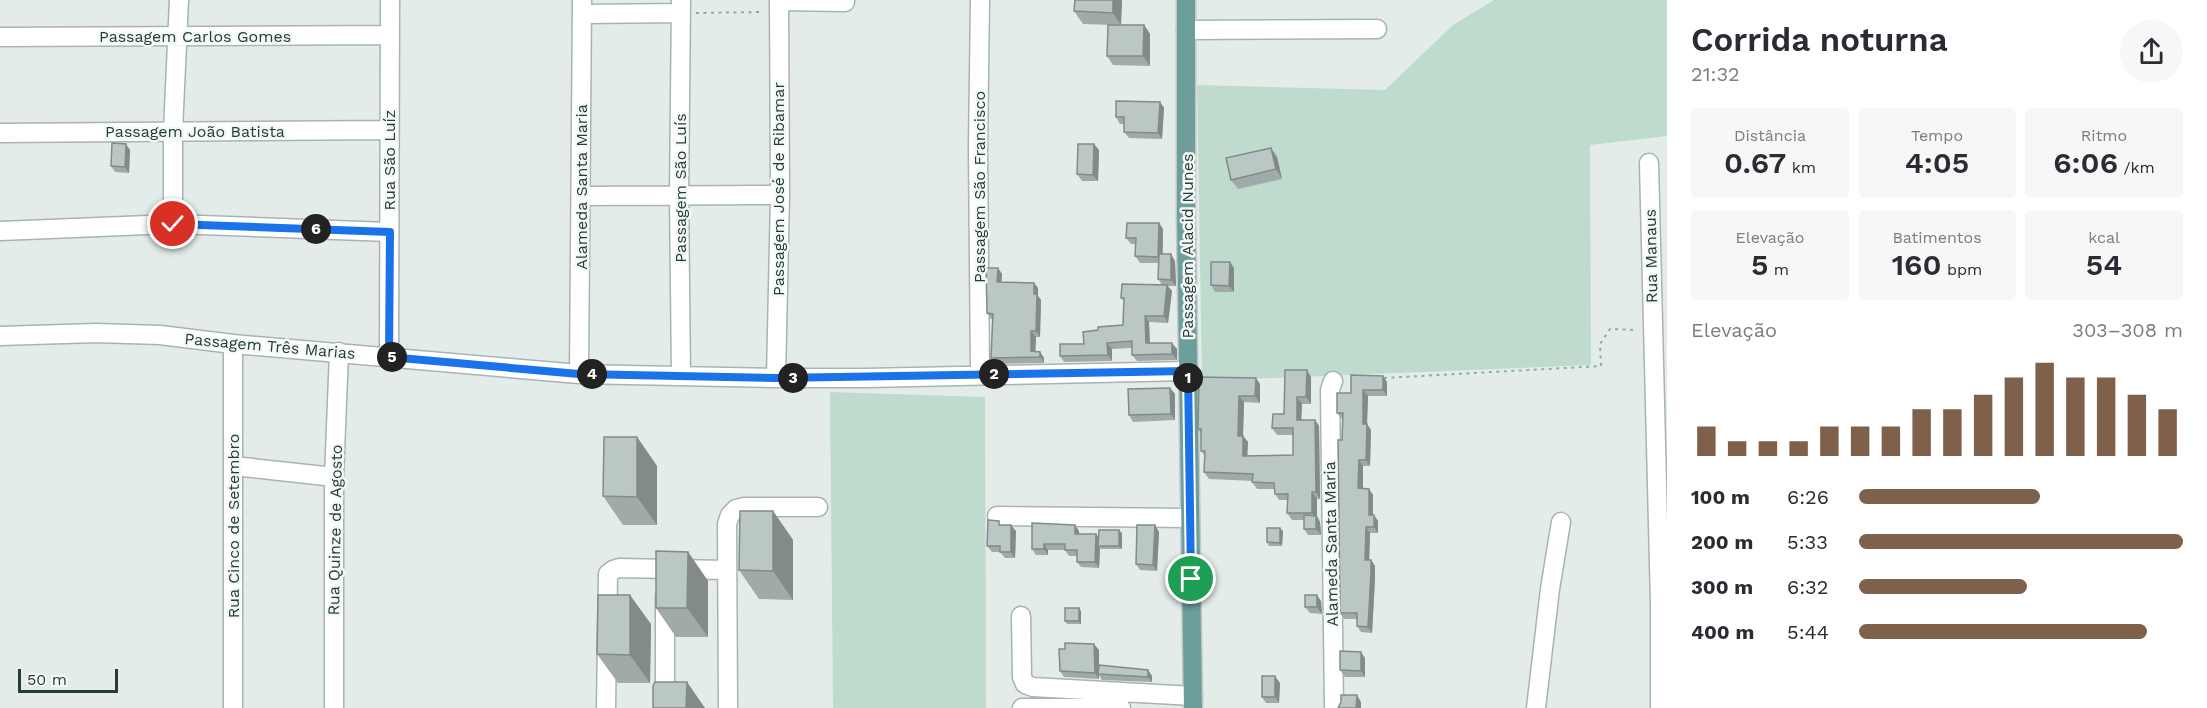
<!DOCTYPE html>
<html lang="pt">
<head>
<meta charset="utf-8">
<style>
	:root { --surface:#fff; --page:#f7f7f7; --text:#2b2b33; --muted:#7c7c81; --accent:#7f614b }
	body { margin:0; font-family:"Work Sans",sans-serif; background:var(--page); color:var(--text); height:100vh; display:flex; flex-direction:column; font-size:22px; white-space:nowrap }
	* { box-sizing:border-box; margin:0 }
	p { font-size:20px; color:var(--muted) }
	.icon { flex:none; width:33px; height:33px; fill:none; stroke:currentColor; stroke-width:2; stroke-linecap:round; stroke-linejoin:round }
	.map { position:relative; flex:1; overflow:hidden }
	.panel { display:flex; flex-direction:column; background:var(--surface); width:540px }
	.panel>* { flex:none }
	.scale { position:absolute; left:18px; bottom:15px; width:100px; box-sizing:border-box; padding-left:6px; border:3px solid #253c3b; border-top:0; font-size:16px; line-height:21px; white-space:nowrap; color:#253c3b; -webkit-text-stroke:4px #f4f9f8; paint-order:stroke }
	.pin { position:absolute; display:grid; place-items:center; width:51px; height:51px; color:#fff; margin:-26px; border:3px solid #fff; border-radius:50%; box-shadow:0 2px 6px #0007 }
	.km { position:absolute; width:30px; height:30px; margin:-15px; border-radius:50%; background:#222; color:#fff; font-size:16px; line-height:30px; text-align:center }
	.round { display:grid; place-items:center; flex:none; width:63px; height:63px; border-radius:32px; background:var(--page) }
	.overview { display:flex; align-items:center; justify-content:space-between; height:102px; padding:0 24px }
	h1 { font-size:33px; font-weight:600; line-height:45px }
	.figures { display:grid; grid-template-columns:repeat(3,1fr); gap:9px; height:102px; padding:6px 24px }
	.figures div { display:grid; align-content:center; border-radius:6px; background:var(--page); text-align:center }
	.figures b { font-size:30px; font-weight:600 }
	.figures small { font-size:16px; font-weight:400 }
	.figures p { font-size:16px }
	.chart { height:168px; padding:12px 24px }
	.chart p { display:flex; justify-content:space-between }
	.chart svg { width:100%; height:108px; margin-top:6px; stroke:var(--accent); stroke-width:6 }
	ul { padding:0 24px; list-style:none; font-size:20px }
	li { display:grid; grid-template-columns:96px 72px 1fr; align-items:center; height:45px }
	li i { height:15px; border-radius:8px; background:var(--accent) }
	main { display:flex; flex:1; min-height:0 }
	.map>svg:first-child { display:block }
</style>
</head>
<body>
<main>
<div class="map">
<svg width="1667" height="708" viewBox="0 0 1667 708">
	<rect width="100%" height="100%" fill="#e4ecea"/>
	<path fill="#bfdbcd" d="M 1494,0 L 1667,0 L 1667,136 L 1590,145 L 1591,365 L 1202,381 L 1197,85 L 1385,90 L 1453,25 Z
		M 830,392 L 985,397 L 986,708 L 833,708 Z"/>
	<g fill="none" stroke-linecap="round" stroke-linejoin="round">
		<g stroke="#a7b4b2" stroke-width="21">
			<path id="minor" d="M 779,1 L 845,2
				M 582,14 L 681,13
				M 1186,30 L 1377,29
				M 0,37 L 390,35
				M 0,133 L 389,130
				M 1649,163 L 1660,604 L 1660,708
				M 581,196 L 780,195
				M 173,224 L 173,131 L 179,0
				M 0,231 L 173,224 L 389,232
				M 0,336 L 96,333 L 160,335 L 233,344 L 579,374 L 776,378 L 866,378 L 1188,371
				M 233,344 L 233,708
				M 389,357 L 390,0
				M 579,374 L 582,0
				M 980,374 L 978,148 L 980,0
				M 681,376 L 679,196 L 681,0
				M 776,378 L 780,195 L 779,0
				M 1333,381 L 1330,390 L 1334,708
				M 234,466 L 334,477
				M 997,516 L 1189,518
				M 665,596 L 665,708
				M 1021,616 L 1022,677 L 1025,684 L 1033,687 L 1193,696
				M 334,708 L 334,477 L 339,352
				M 606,708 L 608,574 L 613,570 L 619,568 L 727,570
				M 728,708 L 727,524 L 730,515 L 736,509 L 744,507 L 818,507
				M 1022,708 L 1121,708
				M 1536,708 L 1550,589 L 1561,522"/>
		</g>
		<g stroke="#c2c8c8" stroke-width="21">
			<path id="major" d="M 1186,0 L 1186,215 L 1193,708"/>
		</g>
		<path stroke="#87ada9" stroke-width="2" stroke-dasharray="3 4.5" stroke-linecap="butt" d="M 696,13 L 762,12
			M 1384,378 L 1601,366 L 1600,344 L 1610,329 L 1637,330"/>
		<use href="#minor" stroke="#fff" stroke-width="18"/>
		<use href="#major" stroke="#6d9e9c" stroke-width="18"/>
	</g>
	<path fill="#a0aba9" d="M 1075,0 L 1122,0 L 1121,25 L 1144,25 L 1150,34 L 1150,66 L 1113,65 L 1107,56 L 1112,25 L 1083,24 L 1074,11 Z
		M 1160,102 L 1164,108 L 1162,139 L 1129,138 L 1124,132 L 1124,124 L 1120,124 L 1116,117 Z
		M 130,150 L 129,173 L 115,172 L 111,166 Z
		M 1099,150 L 1098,181 L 1082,181 L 1077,174 Z
		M 1277,157 L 1282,179 L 1238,189 L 1231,180 Z
		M 1159,223 L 1163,229 L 1163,254 L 1175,261 L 1176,286 L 1168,286 L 1172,291 L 1168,323 L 1149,322 L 1150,343 L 1177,349 L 1177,360 L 1137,361 L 1132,355 L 1132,348 L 1112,349 L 1112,361 L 1064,362 L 1060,356 L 1084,344 L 1098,330 L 1123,325 L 1124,301 L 1121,298 L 1162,285 L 1158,279 L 1159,263 L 1140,263 L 1135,256 L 1136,244 L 1131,244 L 1126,238 Z
		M 1230,262 L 1234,268 L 1234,292 L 1215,292 L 1211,285 Z
		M 998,268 L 1002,274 L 1001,282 L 1034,283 L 1038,288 L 1038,296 L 1041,300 L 1040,337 L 1036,337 L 1035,352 L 1040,352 L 1044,358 L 1044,363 L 995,364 L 991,358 L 992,319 L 991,319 L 987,313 Z
		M 1199,377 L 1260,384 L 1260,403 L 1244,402 L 1243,436 L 1248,442 L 1247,456 L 1293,455 L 1293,435 L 1277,435 L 1272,428 L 1284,414 L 1311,377 L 1311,404 L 1302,404 L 1301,420 L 1315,420 L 1319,426 L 1320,499 L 1317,499 L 1317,516 L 1320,522 L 1321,535 L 1308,535 L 1304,529 L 1304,520 L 1292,520 L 1287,513 L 1288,500 L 1279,500 L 1275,494 L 1274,489 L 1257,489 L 1252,482 L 1253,481 L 1209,479 L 1204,472 L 1205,456 L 1201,451 L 1201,434 L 1198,429 Z
		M 1387,382 L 1387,396 L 1368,396 L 1367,424 L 1371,430 L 1370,466 L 1363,466 L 1363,488 L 1369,489 L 1373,495 L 1373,515 L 1378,521 L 1378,533 L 1370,533 L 1369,560 L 1371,560 L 1375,566 L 1375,579 L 1372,633 L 1361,632 L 1357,626 L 1357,619 L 1344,619 L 1340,613 L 1343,419 L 1342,419 L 1337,413 L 1351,393 Z
		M 1170,388 L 1175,394 L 1175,420 L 1133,422 L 1129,415 Z
		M 637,437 L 657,466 L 657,525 L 623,525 L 603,496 Z
		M 773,511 L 793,540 L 793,600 L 759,599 L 739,570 Z
		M 1002,525 L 1016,531 L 1015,558 L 1005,558 L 1000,552 L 992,552 L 987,546 Z
		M 1155,525 L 1159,532 L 1157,571 L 1140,570 L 1136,564 Z
		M 1079,531 L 1079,534 L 1096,534 L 1099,538 L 1122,533 L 1122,549 L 1101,549 L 1100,548 L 1099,568 L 1081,567 L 1077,562 L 1077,556 L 1069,556 L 1065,550 L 1048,550 L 1048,555 L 1036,555 L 1032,549 Z
		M 1283,531 L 1282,546 L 1269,546 L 1267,542 Z
		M 688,552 L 708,581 L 708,637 L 676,637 L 656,608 Z
		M 1321,601 L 1322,614 L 1310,613 L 1305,607 Z
		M 1081,611 L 1081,624 L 1067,624 L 1065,621 Z
		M 651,624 L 650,683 L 618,683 L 597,654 Z
		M 1099,650 L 1099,665 L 1148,670 L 1152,676 L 1152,682 L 1102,680 L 1099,675 L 1099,679 L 1064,677 L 1060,671 Z
		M 1365,658 L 1365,677 L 1345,677 L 1340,670 Z
		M 1280,683 L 1279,703 L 1266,703 L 1262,697 Z"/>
	<path fill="#828b89" d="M 1113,0 L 1122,0 L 1121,25 L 1113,13 Z
		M 1144,25 L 1150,34 L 1150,66 L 1143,56 Z
		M 1160,102 L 1164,108 L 1162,139 L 1158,133 Z
		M 126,144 L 130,150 L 129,173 L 125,167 Z
		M 1094,144 L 1099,150 L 1098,181 L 1093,175 Z
		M 1271,148 L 1277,157 L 1282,179 L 1276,169 Z
		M 1159,223 L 1163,229 L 1162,263 L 1158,257 Z
		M 1171,254 L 1175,261 L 1176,286 L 1171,280 Z
		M 1230,262 L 1234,268 L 1234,292 L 1229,286 Z
		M 998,268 L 1002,274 L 1001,288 L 997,282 Z
		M 1034,283 L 1038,288 L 1038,296 L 1041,300 L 1040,337 L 1036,331 Z
		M 1167,285 L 1172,291 L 1168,323 L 1164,316 Z
		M 1145,316 L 1149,322 L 1150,349 L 1146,343 Z
		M 1031,331 L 1036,337 L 1035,357 L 1031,351 Z
		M 1107,343 L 1112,349 L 1112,361 L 1108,355 Z
		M 1172,343 L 1177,349 L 1177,360 L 1172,354 Z
		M 1040,352 L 1044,358 L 1044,363 L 1040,357 Z
		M 1307,370 L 1311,377 L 1311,404 L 1306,397 Z
		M 1383,376 L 1387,382 L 1387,396 L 1383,390 Z
		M 1256,378 L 1260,384 L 1260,403 L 1255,396 Z
		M 1170,388 L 1175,394 L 1175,420 L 1171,414 Z
		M 1363,390 L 1368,396 L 1367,424 L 1371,430 L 1370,466 L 1366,460 L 1363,424 Z
		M 1239,396 L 1244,402 L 1243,436 L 1248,442 L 1247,462 L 1243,456 L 1238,436 Z
		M 1297,397 L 1302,404 L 1301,426 L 1297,420 Z
		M 1315,420 L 1319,426 L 1320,499 L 1316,492 Z
		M 637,437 L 657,466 L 657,525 L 637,497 Z
		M 1359,460 L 1363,466 L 1363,494 L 1358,488 Z
		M 1369,489 L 1373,495 L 1373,521 L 1369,515 Z
		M 1312,492 L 1317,499 L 1317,516 L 1320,522 L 1321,535 L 1316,529 L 1316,519 L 1312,513 Z
		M 773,511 L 793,540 L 793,600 L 773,571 Z
		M 1374,515 L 1378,521 L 1378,533 L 1374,527 Z
		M 1011,525 L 1016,531 L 1015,558 L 1011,552 Z
		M 1075,525 L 1079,531 L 1079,540 L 1075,534 Z
		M 1155,525 L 1159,532 L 1157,571 L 1153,565 Z
		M 1366,527 L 1370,533 L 1369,566 L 1365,560 Z
		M 1280,528 L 1283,531 L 1282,546 L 1280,543 Z
		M 1119,530 L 1122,533 L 1122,549 L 1119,546 Z
		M 1096,534 L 1100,540 L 1098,546 L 1100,548 L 1099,568 L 1095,562 Z
		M 1044,544 L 1048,550 L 1048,555 L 1044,549 Z
		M 688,552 L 708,581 L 708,637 L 687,608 Z
		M 1371,560 L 1375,566 L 1375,579 L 1372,633 L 1368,627 Z
		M 630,595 L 651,624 L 650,683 L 630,655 Z
		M 1317,595 L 1321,601 L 1322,614 L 1317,607 Z
		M 1079,608 L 1081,611 L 1081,624 L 1079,621 Z
		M 1094,644 L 1099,650 L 1099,679 L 1095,673 Z
		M 1361,652 L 1365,658 L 1365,677 L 1361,671 Z
		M 1148,670 L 1152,676 L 1152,682 L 1148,677 Z
		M 1275,676 L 1280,683 L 1279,703 L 1275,697 Z
		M 687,682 L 705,708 L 686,708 Z
		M 1357,695 L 1361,702 L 1361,708 L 1356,708 Z"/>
	<path fill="#bac7c4" stroke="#828b89" stroke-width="1.5" d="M 1075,0 L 1113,0 L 1113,13 L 1074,11 Z
		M 1108,25 L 1144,25 L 1143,56 L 1107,56 Z
		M 1116,101 L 1160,102 L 1158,133 L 1124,132 L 1124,117 L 1116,117 Z
		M 112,143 L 126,144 L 125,167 L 111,166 Z
		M 1078,144 L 1094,144 L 1093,175 L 1077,174 Z
		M 1271,148 L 1276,169 L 1231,180 L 1226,158 Z
		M 1127,223 L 1159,223 L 1158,257 L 1135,256 L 1136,238 L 1126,238 Z
		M 1159,254 L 1171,254 L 1171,280 L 1158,279 Z
		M 1211,262 L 1230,262 L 1229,286 L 1211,285 Z
		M 986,268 L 998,268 L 997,282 L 1034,283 L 1034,294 L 1037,294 L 1036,331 L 1031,331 L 1031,351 L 1040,352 L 1040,357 L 991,358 L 993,314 L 987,313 Z
		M 1122,284 L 1167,285 L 1164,316 L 1145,316 L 1146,343 L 1172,343 L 1172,354 L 1132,355 L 1132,341 L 1107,343 L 1108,355 L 1060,356 L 1060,344 L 1084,344 L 1083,332 L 1098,330 L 1098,327 L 1123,325 L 1124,298 L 1121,298 Z
		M 1285,370 L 1307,370 L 1306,397 L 1297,397 L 1297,420 L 1315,420 L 1316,492 L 1312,492 L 1312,513 L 1287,513 L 1288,494 L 1275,494 L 1274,483 L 1252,482 L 1253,474 L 1204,472 L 1205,451 L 1201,451 L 1201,429 L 1198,429 L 1199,377 L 1256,378 L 1255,396 L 1239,396 L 1238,436 L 1243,436 L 1243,456 L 1293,455 L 1293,428 L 1272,428 L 1273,414 L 1284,414 Z
		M 1351,375 L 1383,376 L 1383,390 L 1363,390 L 1363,424 L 1367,424 L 1366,460 L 1359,460 L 1358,488 L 1369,489 L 1369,515 L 1374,515 L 1374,527 L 1366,527 L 1365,560 L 1371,560 L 1371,573 L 1368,627 L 1357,626 L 1357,613 L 1340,613 L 1338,440 L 1342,440 L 1343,413 L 1337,413 L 1337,393 L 1351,393 Z
		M 1170,388 L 1171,414 L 1129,415 L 1128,389 Z
		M 604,437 L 637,437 L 637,497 L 603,496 Z
		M 740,511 L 773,511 L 773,571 L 739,570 Z
		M 1304,515 L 1316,516 L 1316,529 L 1304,529 Z
		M 988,520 L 999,521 L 999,525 L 1011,525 L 1011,552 L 1000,552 L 1000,546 L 987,546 Z
		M 1032,523 L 1075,525 L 1075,534 L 1096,534 L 1095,562 L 1077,562 L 1077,550 L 1065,550 L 1065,544 L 1044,544 L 1044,549 L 1032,549 Z
		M 1137,525 L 1155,525 L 1153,565 L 1136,564 Z
		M 1267,528 L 1280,528 L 1280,543 L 1267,542 Z
		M 1099,530 L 1119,530 L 1119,546 L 1098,546 Z
		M 656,551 L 688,552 L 687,608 L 656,608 Z
		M 598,595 L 630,595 L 630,655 L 597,654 Z
		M 1305,595 L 1317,595 L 1317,607 L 1305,607 Z
		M 1065,608 L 1079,608 L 1079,621 L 1065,621 Z
		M 1065,643 L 1094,644 L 1095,673 L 1060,671 L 1059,649 L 1065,649 Z
		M 1340,651 L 1361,652 L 1361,671 L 1340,670 Z
		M 1099,665 L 1148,670 L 1148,677 L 1098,674 Z
		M 1262,676 L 1275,676 L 1275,697 L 1262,697 Z
		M 655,682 L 687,682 L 686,708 L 653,708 L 653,686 Z
		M 1341,695 L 1357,695 L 1356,708 L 1338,708 L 1341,702 Z"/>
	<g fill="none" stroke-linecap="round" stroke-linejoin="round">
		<g stroke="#fff" stroke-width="12">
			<path id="route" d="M 173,224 L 390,232 L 389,357 L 579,374 L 776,378 L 1188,371 L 1191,579"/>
		</g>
		<use href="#route" stroke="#1a73e8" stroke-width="8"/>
	</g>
	<g text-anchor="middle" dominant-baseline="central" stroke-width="5" stroke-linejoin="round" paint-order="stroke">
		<g font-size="16" fill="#253c3b" stroke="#f4f9f8">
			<text x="195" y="36">Passagem Carlos Gomes</text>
			<text x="195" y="131">Passagem João Batista</text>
			<text transform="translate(389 160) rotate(-90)">Rua São Luíz</text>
			<text transform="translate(581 187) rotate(-90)">Alameda Santa Maria</text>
			<text transform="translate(979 187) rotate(-90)">Passagem São Francisco</text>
			<text transform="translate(680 188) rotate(-90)">Passagem São Luís</text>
			<text transform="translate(778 189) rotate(-90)">Passagem José de Ribamar</text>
			<text transform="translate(1187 246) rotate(-90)">Passagem Alacid Nunes</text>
			<text transform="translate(1651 256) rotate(-91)">Rua Manaus</text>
			<text transform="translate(270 346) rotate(5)">Passagem Três Marias</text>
			<text transform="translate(233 526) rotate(-90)">Rua Cinco de Setembro</text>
			<text transform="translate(335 530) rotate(-89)">Rua Quinze de Agosto</text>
			<text transform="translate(1331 544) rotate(-91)">Alameda Santa Maria</text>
		</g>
	</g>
</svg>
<div class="scale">50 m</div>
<div class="pin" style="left:1191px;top:579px;background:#1e9e55"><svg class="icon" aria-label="arrive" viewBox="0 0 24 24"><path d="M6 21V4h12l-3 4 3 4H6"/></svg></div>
<div class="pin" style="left:173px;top:224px;background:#d93025"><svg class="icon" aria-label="check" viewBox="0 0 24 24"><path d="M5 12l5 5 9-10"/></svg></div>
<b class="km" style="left:1188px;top:378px">1</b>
<b class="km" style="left:994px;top:374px">2</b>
<b class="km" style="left:793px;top:378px">3</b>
<b class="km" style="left:592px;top:374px">4</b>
<b class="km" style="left:392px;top:357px">5</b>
<b class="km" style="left:316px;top:229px">6</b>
</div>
<section class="panel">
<div class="overview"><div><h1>Corrida noturna</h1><p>21:32</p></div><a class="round"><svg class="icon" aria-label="share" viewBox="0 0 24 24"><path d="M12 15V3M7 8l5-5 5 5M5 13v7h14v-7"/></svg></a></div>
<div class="figures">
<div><p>Distância</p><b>0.67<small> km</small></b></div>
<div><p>Tempo</p><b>4:05</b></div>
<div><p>Ritmo</p><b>6:06<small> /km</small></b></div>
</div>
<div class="figures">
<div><p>Elevação</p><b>5<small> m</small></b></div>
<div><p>Batimentos</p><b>160<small> bpm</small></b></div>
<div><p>kcal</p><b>54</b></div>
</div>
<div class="chart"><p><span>Elevação</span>303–308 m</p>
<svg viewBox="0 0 160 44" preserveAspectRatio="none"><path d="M5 44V32M15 44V38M25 44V38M35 44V38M45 44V32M55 44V32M65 44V32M75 44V25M85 44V25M95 44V19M105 44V12M115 44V6M125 44V12M135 44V12M145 44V19M155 44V25"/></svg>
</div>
<ul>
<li><b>100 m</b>6:26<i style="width:56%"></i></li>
<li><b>200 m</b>5:33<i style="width:100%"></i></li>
<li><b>300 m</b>6:32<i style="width:52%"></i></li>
<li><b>400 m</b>5:44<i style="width:89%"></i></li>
</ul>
</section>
</main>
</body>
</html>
